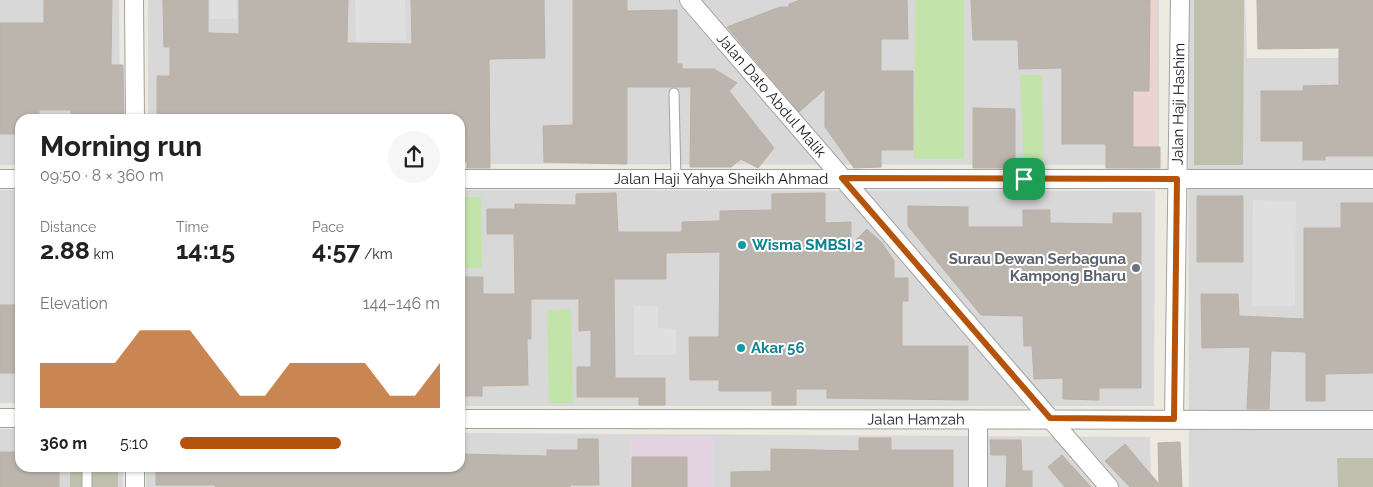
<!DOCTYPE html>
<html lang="en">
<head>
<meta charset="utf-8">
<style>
	:root { --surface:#fff; --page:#f6f6f6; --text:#222; --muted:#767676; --accent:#b45309 }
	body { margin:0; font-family:Raleway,sans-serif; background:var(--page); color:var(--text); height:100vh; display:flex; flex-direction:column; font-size:19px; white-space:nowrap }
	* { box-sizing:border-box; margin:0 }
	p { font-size:16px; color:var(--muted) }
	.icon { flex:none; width:28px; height:28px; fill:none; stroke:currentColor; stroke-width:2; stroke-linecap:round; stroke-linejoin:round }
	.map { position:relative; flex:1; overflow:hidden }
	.drawer { position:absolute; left:15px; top:114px; width:450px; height:358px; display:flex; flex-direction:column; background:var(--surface); border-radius:15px; box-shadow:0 1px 4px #0004 }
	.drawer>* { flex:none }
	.pin { position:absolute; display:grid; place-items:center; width:42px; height:42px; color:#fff; margin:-21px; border-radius:10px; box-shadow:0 2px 8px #0006 }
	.round { display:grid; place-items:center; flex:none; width:52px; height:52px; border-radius:26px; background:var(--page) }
	.summary { display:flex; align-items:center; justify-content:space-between; height:85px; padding:0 25px }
	h1 { font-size:28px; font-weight:700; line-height:38px }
	.metrics { display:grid; grid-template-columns:repeat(3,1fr); gap:8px; height:85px; padding:5px 25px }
	.metrics div { display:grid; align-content:center }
	.metrics b { font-size:25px; font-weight:700 }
	.metrics small { font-size:14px; font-weight:400 }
	.metrics p { font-size:14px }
	.chart { height:140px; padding:10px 25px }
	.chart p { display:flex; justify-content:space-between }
	.chart svg { width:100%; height:90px; margin-top:5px; fill:var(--accent); opacity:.7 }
	ul { padding:0 25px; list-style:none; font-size:16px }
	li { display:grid; grid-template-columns:80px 60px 1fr; align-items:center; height:38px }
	li i { height:12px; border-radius:6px; background:var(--accent) }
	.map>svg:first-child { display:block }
</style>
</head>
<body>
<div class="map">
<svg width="1373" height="487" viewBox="0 0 1373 487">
	<rect width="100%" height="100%" fill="#ece9e1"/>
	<path fill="#d9d8d8" d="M 0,0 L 119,0 L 120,119 L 20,119 L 20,165 L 0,165 Z
		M 148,0 L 1159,0 L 1159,165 L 460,164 L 460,119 L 148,119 Z
		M 1188,0 L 1245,0 L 1247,58 L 1373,58 L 1373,487 L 1189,487 Z
		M 0,190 L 20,190 L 20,403 L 0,403 Z
		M 460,190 L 1155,191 L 1154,406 L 460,406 Z
		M 0,429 L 20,429 L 20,466 L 123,466 L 123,487 L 0,487 Z
		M 460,433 L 1150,437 L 1151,487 L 146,487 L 146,466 L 460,466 Z"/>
	<path fill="#ecd3d0" d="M 1054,0 L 1156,0 L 1157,163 L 1110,163 L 1110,59 Z"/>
	<path fill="#e4d3e0" d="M 630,437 L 713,437 L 713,487 L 630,487 Z"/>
	<path fill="#bebfad" d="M 1194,0 L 1244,0 L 1243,165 L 1194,165 Z
		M 1337,458 L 1373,458 L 1373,487 L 1338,487 Z
		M 70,466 L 118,466 L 118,487 L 70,487 Z"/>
	<path fill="#c2e3a9" d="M 915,0 L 964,0 L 964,159 L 914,159 Z
		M 1020,75 L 1042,75 L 1043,161 L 1024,162 Z
		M 461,197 L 481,197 L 482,268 L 462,268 Z
		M 17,214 L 20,214 L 20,280 L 17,280 Z
		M 571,309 L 573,403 L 549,403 L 547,310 Z"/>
	<path fill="#dfdfdf" d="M 210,0 L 237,0 L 237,19 L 210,19 Z
		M 355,0 L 405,0 L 406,40 L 356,41 Z
		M 1253,200 L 1296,201 L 1295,306 L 1252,306 Z
		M 634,306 L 658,306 L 658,328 L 676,329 L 676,355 L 634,355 Z"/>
	<path fill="#bcb5ae" stroke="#bcb0a4" d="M 44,0 L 112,0 L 111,65 L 123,65 L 124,119 L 71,119 L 71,110 L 39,110 L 39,119 L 20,119 L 20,134 L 0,134 L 0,23 L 44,23 Z
		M 163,0 L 208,0 L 208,33 L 239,34 L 239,0 L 348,0 L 347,43 L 412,44 L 411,0 L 544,0 L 545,58 L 489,59 L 490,168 L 467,168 L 467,161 L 460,161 L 460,119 L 157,119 L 157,76 L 170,76 L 170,47 L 164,47 Z
		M 573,0 L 627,0 L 627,11 L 677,10 L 677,64 L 682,64 L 682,69 L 714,69 L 737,83 L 729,91 L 774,148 L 758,168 L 741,159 L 731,167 L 690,167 L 691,87 L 627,87 L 627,164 L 544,162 L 543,126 L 573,125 Z
		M 800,0 L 907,0 L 908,39 L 881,39 L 881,71 L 913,71 L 913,150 L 881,150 L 881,167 L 854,168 L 825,127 L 825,89 L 799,112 L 727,27 L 780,7 L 789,7 L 789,4 Z
		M 971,0 L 1150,0 L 1149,91 L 1133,91 L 1133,147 L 1160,147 L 1160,168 L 1106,168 L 1106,144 L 1062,144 L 1062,68 L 1019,69 L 1018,40 L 973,40 Z
		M 1257,0 L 1373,0 L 1373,156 L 1325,156 L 1325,160 L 1303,160 L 1303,141 L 1261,141 L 1261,91 L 1303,91 L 1303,86 L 1339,85 L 1339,48 L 1258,49 Z
		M 973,108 L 1015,109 L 1015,168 L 973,168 Z
		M 616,193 L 618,232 L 682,232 L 682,222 L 720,221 L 720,211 L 772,210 L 772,194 L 825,193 L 825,223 L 851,222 L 851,245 L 867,229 L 882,243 L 894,261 L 894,278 L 908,278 L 908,301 L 902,301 L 902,346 L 968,346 L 968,400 L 827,398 L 827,389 L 796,389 L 796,405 L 772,405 L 772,391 L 719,391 L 719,380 L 690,380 L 689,337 L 719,337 L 720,252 L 666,253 L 666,279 L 614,279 L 615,378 L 665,378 L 665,405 L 639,405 L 639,397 L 577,397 L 577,367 L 591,367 L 591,330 L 579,331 L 579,299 L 531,299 L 531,339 L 527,339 L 528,385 L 482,386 L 482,396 L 460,396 L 460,277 L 483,277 L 483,294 L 515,294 L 514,234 L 487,234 L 487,209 L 515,209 L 515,204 L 576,205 L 576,194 Z
		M 1197,196 L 1243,196 L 1243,262 L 1197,262 Z
		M 1341,203 L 1373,203 L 1373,373 L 1325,374 L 1325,401 L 1306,401 L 1306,352 L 1271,351 L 1269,409 L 1247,409 L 1250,347 L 1202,348 L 1201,294 L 1238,294 L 1239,316 L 1304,319 L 1304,228 L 1341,228 Z
		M 908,206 L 968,207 L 968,227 L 1023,227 L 1023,210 L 1050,210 L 1050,223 L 1113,224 L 1113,213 L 1141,213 L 1141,388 L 1099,388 L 1099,400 L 1063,399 L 1063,378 L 1034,379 L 1032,346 L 1024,346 L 1023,316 L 981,315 L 908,226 Z
		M 0,305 L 20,305 L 20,373 L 0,373 Z
		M 859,438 L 891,438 L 891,450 L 953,450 L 953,487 L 731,487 L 731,472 L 771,471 L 771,449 L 859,451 Z
		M 578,439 L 598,439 L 599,485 L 570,485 L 570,487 L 215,487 L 215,485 L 156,485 L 156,466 L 460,466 L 460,454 L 547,456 L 547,450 L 578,450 Z
		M 990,440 L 1021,440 L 1022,471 L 1032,471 L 1032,487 L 1006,487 L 1007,455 L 991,455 Z
		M 1180,442 L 1182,487 L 1130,487 L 1105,461 L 1125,444 L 1159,484 L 1158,443 Z
		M 0,452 L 20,452 L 20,466 L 59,466 L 59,487 L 0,487 Z
		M 1062,455 L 1091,487 L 1065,487 L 1048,467 Z
		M 632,457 L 687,457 L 687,487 L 632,487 Z"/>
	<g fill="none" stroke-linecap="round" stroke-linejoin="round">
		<g stroke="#a2a2a2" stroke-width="11">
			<path id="service" d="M 674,93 L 676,179
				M 87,487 L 87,466"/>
		</g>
		<g stroke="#a2a2a2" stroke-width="20">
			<g id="minor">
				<path d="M 134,0 L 135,119"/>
				<path id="s1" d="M 689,0 L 1109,487"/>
				<path d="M 0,179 L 20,179"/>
				<path id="s2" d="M 460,179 L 1373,179"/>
				<path d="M 0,418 L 20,418"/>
				<path id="s3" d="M 460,419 L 1373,420"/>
				<path id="s4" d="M 1174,419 L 1180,0"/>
				<path d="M 978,420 L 978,487"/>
				<path d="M 135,487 L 135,466"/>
			</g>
		</g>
		<use href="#service" stroke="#fff" stroke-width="9"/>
		<use href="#minor" stroke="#fff" stroke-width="18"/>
	</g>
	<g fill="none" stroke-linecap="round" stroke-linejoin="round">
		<g stroke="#fff" stroke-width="10">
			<path id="route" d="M 842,178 L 1177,179 L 1174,419 L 1050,418 Z"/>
		</g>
		<use href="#route" stroke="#b45309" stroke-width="6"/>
	</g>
	<g fill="#0f9aa8" stroke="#fff" stroke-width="2">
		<circle cx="742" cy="245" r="5"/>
		<circle cx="741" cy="348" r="5"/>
	</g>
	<circle fill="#6b7280" stroke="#fff" stroke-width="2" cx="1136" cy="268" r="5"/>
	<g text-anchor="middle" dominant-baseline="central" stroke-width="4" stroke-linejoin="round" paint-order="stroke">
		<g font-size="15" fill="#1b1b1b" stroke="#fff">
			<text stroke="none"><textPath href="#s1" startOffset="126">Jalan Dato Abdul Malik</textPath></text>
			<text stroke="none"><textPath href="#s4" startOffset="315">Jalan Haji Hashim</textPath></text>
			<text stroke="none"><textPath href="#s2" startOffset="261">Jalan Haji Yahya Sheikh Ahmad</textPath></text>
			<text stroke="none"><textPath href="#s3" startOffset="456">Jalan Hamzah</textPath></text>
		</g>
		<g font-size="15" font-weight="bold" fill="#0d838f" stroke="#fff" text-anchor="start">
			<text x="752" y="245">Wisma SMBSI 2</text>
			<text x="751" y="348">Akar 56</text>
		</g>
		<g font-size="15" font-weight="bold" fill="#5b616d" stroke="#fff" text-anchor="end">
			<text x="1126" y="259">Surau Dewan Serbaguna<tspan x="1126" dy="17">Kampong Bharu</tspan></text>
		</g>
	</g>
</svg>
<div class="pin" style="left:1024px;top:179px;background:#1e9e55"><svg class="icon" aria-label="arrive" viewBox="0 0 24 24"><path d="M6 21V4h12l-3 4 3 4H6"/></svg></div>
<section class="drawer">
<div class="summary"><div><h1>Morning run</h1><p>09:50 · 8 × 360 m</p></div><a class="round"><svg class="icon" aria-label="share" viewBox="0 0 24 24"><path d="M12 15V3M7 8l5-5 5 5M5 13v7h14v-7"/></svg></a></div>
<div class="metrics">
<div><p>Distance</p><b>2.88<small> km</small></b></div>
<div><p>Time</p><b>14:15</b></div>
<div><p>Pace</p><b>4:57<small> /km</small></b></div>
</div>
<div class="chart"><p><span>Elevation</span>144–146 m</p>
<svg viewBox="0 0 160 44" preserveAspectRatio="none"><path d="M0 44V22L10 22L20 22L30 22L40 6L50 6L60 6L70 22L80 38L90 38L100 22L110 22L120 22L130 22L140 38L150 38L160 22V44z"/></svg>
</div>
<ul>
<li><b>360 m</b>5:10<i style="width:62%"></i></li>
</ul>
</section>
</div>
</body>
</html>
